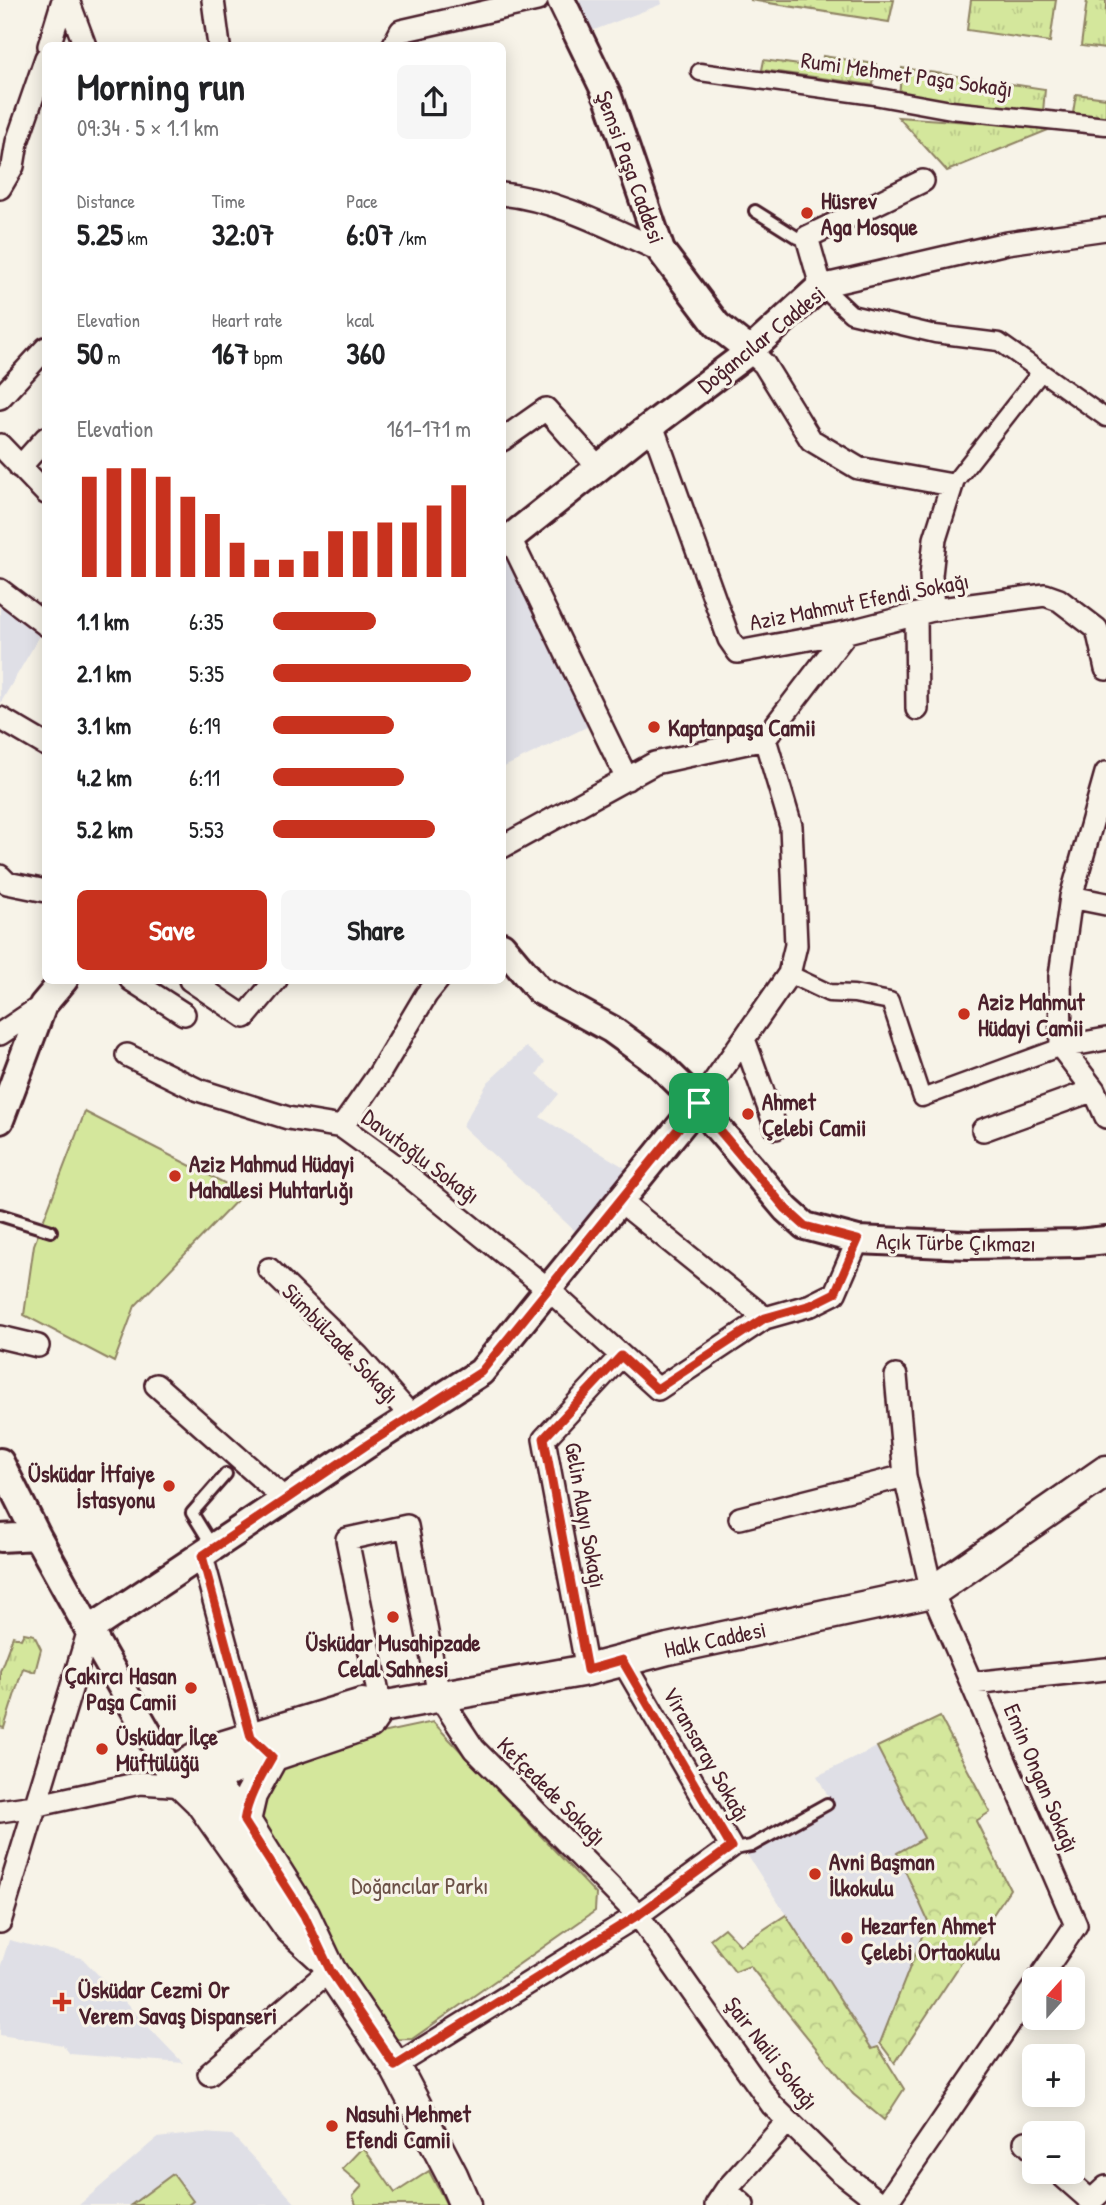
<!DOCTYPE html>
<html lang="en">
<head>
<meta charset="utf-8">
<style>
	:root { --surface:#fff; --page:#f6f6f6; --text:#202124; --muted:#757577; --accent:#c8321e }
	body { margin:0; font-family:"Patrick Hand",sans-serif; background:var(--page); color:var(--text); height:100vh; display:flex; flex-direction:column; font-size:26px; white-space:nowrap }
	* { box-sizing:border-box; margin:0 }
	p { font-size:23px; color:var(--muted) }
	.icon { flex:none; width:38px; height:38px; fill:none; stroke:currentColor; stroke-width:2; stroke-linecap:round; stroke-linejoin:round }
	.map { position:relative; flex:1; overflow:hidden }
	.sheet { position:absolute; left:42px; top:42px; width:464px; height:942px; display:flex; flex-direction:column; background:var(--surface); border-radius:10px; box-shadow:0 4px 18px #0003 }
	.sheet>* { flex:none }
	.needle { width:46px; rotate:21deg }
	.fabs { position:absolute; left:1022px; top:1967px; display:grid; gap:14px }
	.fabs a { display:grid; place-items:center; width:63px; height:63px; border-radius:10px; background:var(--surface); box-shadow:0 4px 18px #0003; font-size:35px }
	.pin { position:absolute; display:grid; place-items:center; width:60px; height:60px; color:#fff; margin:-30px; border-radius:14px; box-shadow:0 4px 10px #0006 }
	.round { display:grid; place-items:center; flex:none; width:74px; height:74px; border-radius:10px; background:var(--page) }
	.headline { display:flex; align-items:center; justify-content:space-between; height:119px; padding:0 35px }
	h1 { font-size:38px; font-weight:700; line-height:52px }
	.metrics { display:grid; grid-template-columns:repeat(3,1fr); gap:10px; height:119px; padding:7px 35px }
	.metrics div { display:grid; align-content:center }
	.metrics b { font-size:30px; font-weight:700 }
	.metrics small { font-size:19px; font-weight:400 }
	.metrics p { font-size:19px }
	.chart { height:196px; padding:14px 35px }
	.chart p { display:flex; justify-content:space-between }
	.chart svg { width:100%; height:126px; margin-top:7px; stroke:var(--accent); stroke-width:6 }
	.primary-button { display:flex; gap:14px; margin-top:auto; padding:14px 35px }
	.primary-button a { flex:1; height:80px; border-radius:10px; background:var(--accent); color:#fff; font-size:28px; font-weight:700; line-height:80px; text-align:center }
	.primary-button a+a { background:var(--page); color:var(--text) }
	ul { padding:0 35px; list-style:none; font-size:23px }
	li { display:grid; grid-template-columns:112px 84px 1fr; align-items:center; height:52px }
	li i { height:18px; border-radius:9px; background:var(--accent) }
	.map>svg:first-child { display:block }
</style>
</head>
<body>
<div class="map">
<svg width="1106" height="2205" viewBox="0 0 1106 2205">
	<defs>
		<pattern id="grass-tufts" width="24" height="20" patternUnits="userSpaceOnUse" patternTransform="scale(1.75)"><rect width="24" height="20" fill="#d4e79c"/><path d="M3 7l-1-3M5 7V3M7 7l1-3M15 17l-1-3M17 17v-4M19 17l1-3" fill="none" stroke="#b8c687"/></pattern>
		<pattern id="forest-crowns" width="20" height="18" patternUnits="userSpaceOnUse" patternTransform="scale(1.75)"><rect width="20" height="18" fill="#d4e79c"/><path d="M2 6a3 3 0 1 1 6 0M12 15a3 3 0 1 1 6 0" fill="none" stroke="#b8c687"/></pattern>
	</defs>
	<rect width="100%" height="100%" fill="#f7f3e8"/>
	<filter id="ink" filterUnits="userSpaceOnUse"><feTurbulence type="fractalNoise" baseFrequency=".0143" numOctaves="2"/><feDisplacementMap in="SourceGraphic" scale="14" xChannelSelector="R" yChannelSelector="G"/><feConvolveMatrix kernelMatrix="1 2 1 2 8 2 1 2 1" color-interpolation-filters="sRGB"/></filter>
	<g filter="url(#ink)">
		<path fill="#dfdfe6" d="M 573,0 L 661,0 L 662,4 L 589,32 Z
			M 506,550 L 591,725 L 502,768 L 502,552 Z
			M 0,602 L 42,632 L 0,704 Z
			M 526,1047 L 545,1062 L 537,1074 L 559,1094 L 540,1117 L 629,1170 L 576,1232 L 462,1126 L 488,1082 Z
			M 877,1747 L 924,1838 L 897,1853 L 928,1921 L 880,2043 L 873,2049 L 744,1850 L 828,1796 L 817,1776 Z
			M 9,1940 L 82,1958 L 183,2063 L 70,2054 L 63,2045 L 0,2035 L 0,1968 Z
			M 202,2133 L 232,2135 L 297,2205 L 79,2205 L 157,2138 Z"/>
		<path fill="url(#grass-tufts)" stroke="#8f8364" stroke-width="2" d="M 750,0 L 894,0 L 889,22 Z
			M 971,0 L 1056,0 L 1050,42 L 967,30 Z
			M 1087,0 L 1106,0 L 1106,49 L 1081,46 Z
			M 823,56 L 876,64 L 873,85 L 762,70 L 764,60 L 821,68 Z
			M 902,68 L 1045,89 L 1043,112 L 899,95 Z
			M 1076,94 L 1106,98 L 1106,118 L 1073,113 Z
			M 898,117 L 1053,128 L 947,171 Z
			M 24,1633 L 34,1635 L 41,1649 L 35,1672 L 23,1668 L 4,1728 L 0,1727 L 0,1671 L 13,1636 L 21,1639 Z"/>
		<path fill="url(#forest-crowns)" stroke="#8f8364" stroke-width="2" d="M 940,1717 L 990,1812 L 976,1821 L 1010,1889 L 895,2063 L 880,2043 L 928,1921 L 897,1853 L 924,1838 L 877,1747 Z
			M 786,1915 L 872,2049 L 878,2047 L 904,2089 L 884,2120 L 853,2094 L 750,1966 L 735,1972 L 710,1939 L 724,1928 L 740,1945 Z"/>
		<path fill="#d4e79c" stroke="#8f8364" stroke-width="2" d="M 85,1112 L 244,1193 L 135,1306 L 114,1362 L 24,1315 L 34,1245 Z
			M 433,1722 L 596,1894 L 595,1911 L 412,2039 L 381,2040 L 238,1796 L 254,1773 L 334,1743 Z
			M 363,2147 L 395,2193 L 429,2171 L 447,2205 L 356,2205 L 353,2196 L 362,2186 L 342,2169 Z
			M 173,2174 L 193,2201 L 188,2205 L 131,2205 Z"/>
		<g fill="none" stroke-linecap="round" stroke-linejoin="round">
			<g stroke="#4a1f2b" stroke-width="16">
				<path id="service" d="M 755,211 L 798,238 L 807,237
					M 0,1215 L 51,1231
					M 213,1547 L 192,1513 L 226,1474
					M 731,1847 L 740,1848 L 751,1846 L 827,1804"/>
			</g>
			<g stroke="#4a1f2b" stroke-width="21">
				<path id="pedestrian" d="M 700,72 L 874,96 L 951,110 L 1106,126
					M 821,286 L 851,314 L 935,334 L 999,342 L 1106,418
					M 952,485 L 1041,372
					M 789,974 L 829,993 L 854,994 L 890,1001 L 922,1098 L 1061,1047"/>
			</g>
			<g stroke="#4a1f2b" stroke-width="26">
				<path id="minor" d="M 68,0 L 85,46
					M 213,0 L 219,46
					M 49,46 L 63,0
					M 393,46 L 401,31 L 537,0
					M 923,181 L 807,237 L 821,286 L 1007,243 L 1106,229
					M 0,188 L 13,166 L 17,142 L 46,58
					M 502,194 C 558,200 610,228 661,251
					M 750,351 L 764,364 L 811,440 L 858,468 L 952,485 L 935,539 L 931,575 L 933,610
					M 0,398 L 46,348
					M 652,425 L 729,639 L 738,652 L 847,632 L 933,610 L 1045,595 L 1059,600 L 1097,629 L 1106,669
					M 502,440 L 546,409 L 598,467
					M 0,445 L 46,493
					M 20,467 L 46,438
					M 510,538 L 627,779
					M 0,590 L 46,625
					M 916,615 L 917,709
					M 0,718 L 46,745
					M 1106,773 L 1071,897 L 1060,976 L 1061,1047 L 1094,1090 L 1106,1117
					M 502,847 L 655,763 L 765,739 L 847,632
					M 0,876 L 7,883 L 46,891
					M 1071,897 L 1106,904
					M 131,980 L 184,1014
					M 190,980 L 245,1017 L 276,980
					M 0,1034 L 43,1005
					M 744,1039 L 776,1128
					M 1061,1047 L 1106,1039
					M 127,1055 L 198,1090 L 288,1118 L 342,1127 L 400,1169 L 548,1289 L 658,1389 L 765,1318 L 811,1305 L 835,1293 L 858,1240
					M 699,1103 L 789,974 L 796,945 L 791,826 L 765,739
					M 342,1127 L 379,1074 L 426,995 L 438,980
					M 983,1130 L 1094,1090
					M 620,1201 L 765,1318
					M 269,1269 L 358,1356 L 412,1417
					M 0,1337 L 38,1346
					M 896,1376 L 905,1476 L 932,1592 L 1076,1925 L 1039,1979
					M 156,1385 L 286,1500
					M 740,1518 L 905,1476
					M 202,1556 L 251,1737
					M 587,1670 L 544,1439 L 621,1356
					M 973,1683 L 1106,1669
					M 381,1707 L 347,1539 L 407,1526 L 439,1696 L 474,1749 L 638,1915 L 772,2105 L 839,2171 L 883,2205
					M 0,1811 L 34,1806 L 140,1783 L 186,1786
					M 0,1922 L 89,1630
					M 395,2066 L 638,1915 L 731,1847 L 622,1660
					M 209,2074 L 330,1970
					M 1025,2142 L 1034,2151
					M 1058,2172 L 1091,2201 L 1106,2187
					M 726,2190 L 743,2205
					M 716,2205 L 726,2190 L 788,2121
					M 885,2205 L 1034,1987"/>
			</g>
			<g stroke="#4a1f2b" stroke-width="32">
				<path id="tertiary" d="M 561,0 L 608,97 L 661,251 L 717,325 L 750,351
					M 502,542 L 510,538 L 652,425 L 750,351 L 821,286
					M 502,946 L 539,990 L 611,1029 L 658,1063 L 699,1103 L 715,1125 L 786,1209 L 805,1226 L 858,1240 L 968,1245 L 1078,1243 L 1106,1240
					M 0,1120 L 43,1005 L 64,980
					M 0,1462 L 37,1536 L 89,1630 L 171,1773
					M 0,1538 L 37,1536
					M 89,1630 L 365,1446 L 481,1372 L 699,1103"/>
			</g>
			<g stroke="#4a1f2b" stroke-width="35">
				<path id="secondary" d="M 195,1771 L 205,1778 L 245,1821 L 304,1915 L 330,1970 L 395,2066 L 452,2175 L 465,2205
					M 189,1784 L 369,1723 L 380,1707
					M 245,1821 L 251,1795 L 272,1757
					M 324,1959 L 290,1928 L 200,1801 L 171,1773 L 211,1750 L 362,1704 L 381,1707 L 587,1670 L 668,1649 L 932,1592 L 1106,1471"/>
			</g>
			<use href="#service" stroke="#f7f3e8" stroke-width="10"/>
			<use href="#pedestrian" stroke="#f7f3e8" stroke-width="16"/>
			<use href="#minor" stroke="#f7f3e8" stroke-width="21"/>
			<use href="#tertiary" stroke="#f7f3e8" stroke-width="26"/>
			<use href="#secondary" stroke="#f7f3e8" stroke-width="30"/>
		</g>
	</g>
	<g fill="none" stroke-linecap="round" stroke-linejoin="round" filter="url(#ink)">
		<g stroke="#fff" stroke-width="14">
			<path id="route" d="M 699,1103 L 715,1125 L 786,1209 L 805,1226 L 858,1240 L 835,1293 L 811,1305 L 765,1318 L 657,1389 L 621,1356 L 544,1438 L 587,1670 L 622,1660 L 731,1847 L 638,1915 L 395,2066 L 330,1970 L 304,1915 L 244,1821 C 248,1797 260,1778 272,1757 L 251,1737 L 202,1556 L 365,1446 L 481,1372 Z"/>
		</g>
		<use href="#route" stroke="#c8321e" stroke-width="9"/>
	</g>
	<g fill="#c8321e" stroke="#f7f3e8" stroke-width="2.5">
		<circle cx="807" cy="213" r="7"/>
		<circle cx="654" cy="727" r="7"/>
		<circle cx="964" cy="1014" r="7"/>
		<circle cx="748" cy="1114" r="7"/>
		<circle cx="175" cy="1176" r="7"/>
		<circle cx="169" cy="1486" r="7"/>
		<circle cx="393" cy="1617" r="7"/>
		<circle cx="191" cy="1688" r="7"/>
		<circle cx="102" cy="1749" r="7"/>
		<circle cx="815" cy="1874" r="7"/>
		<circle cx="847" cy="1938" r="7"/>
		<path d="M58.5 1991.5h7v7h7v7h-7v7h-7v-7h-7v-7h7z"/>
		<circle cx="332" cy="2126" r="7"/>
	</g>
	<g text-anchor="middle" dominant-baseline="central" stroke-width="6" stroke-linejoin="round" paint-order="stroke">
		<g font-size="23" fill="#4a1f2b" stroke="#f7f3e8">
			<text transform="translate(907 74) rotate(8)">Rumi Mehmet Paşa Sokağı</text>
			<text transform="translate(631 167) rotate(70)">Şemsi Paşa Caddesi</text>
			<text transform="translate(761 339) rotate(-39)">Doğancılar Caddesi</text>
			<text transform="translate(859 601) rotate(-11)">Aziz Mahmut Efendi Sokağı</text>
			<text transform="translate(421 1156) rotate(37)">Davutoğlu Sokağı</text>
			<text transform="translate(956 1242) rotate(1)">Açık Türbe Çıkmazı</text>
			<text transform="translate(341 1343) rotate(46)">Sümbülzade Sokağı</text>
			<text transform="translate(586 1515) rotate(80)">Gelin Alayı Sokağı</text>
			<text transform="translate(715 1639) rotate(-12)">Halk Caddesi</text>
			<text transform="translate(707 1754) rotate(60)">Viransaray Sokağı</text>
			<text transform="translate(1042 1778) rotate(67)">Emin Ongan Sokağı</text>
			<text transform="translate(552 1791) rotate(45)">Kefçedede Sokağı</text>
			<text transform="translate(772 2053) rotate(52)">Şair Naili Sokağı</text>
		</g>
		<g font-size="23" font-weight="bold" fill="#4a1f2b" stroke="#f7f3e8" text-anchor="start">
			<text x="821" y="200">Hüsrev<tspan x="821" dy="26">Aga Mosque</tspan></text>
			<text x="668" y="727">Kaptanpaşa Camii</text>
			<text x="978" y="1001">Aziz Mahmut<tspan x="978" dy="26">Hüdayi Camii</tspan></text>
			<text x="762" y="1101">Ahmet<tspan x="762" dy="26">Çelebi Camii</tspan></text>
			<text x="189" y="1163">Aziz Mahmud Hüdayi<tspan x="189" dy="26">Mahallesi Muhtarlığı</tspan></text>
			<text x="155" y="1473" text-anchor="end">Üsküdar İtfaiye<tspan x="155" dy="26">İstasyonu</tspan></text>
			<text x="393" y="1642" text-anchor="middle">Üsküdar Musahipzade<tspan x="393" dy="26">Celal Sahnesi</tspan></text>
			<text x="177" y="1675" text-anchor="end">Çakırcı Hasan<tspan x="177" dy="26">Paşa Camii</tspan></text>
			<text x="116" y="1736">Üsküdar İlçe<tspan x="116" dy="26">Müftülüğü</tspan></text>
			<text x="829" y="1861">Avni Başman<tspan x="829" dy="26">İlkokulu</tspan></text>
			<text x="861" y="1925">Hezarfen Ahmet<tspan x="861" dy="26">Çelebi Ortaokulu</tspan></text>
			<text x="78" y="1989">Üsküdar Cezmi Or<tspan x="78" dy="26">Verem Savaş Dispanseri</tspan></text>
			<text x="346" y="2113">Nasuhi Mehmet<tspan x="346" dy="26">Efendi Camii</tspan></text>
		</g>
		<g font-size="23" fill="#6c5147" stroke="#f7f3e8">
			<text x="420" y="1885">Doğancılar Parkı</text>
		</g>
	</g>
</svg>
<div class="fabs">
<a><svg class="needle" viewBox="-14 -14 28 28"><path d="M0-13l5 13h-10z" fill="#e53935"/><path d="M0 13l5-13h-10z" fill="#757577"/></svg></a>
<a>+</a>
<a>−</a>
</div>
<div class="pin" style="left:699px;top:1103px;background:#1e9e55"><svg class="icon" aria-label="arrive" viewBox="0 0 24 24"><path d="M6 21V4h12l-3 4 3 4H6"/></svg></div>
<section class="sheet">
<div class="headline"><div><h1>Morning run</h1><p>09:34 · 5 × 1.1 km</p></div><a class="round"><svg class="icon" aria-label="share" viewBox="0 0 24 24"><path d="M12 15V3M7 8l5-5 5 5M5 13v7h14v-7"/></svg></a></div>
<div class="metrics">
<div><p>Distance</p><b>5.25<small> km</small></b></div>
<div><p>Time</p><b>32:07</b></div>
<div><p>Pace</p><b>6:07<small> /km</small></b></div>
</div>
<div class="metrics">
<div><p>Elevation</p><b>50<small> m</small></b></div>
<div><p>Heart rate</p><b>167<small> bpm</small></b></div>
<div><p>kcal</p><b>360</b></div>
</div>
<div class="chart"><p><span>Elevation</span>161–171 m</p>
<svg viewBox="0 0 160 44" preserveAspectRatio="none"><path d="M5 44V9M15 44V6M25 44V6M35 44V9M45 44V16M55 44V22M65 44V32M75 44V38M85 44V38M95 44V35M105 44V28M115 44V28M125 44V25M135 44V25M145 44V19M155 44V12"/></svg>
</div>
<ul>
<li><b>1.1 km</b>6:35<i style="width:52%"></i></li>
<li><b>2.1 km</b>5:35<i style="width:100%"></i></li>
<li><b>3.1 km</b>6:19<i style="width:61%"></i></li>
<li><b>4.2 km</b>6:11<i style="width:66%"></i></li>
<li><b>5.2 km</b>5:53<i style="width:82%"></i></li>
</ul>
<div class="primary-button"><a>Save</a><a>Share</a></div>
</section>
</div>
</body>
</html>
